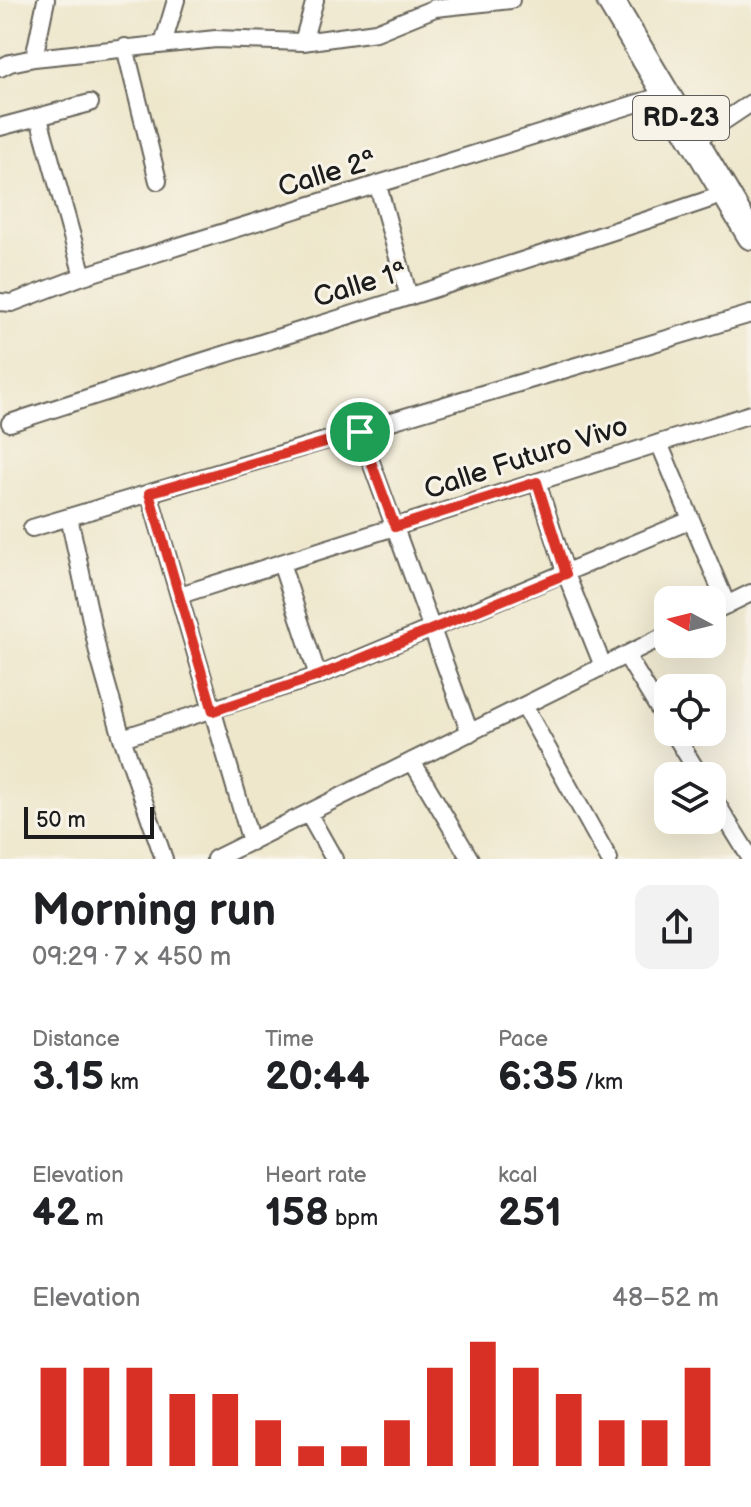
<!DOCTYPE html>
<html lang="en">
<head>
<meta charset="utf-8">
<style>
	:root { --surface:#fff; --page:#f2f2f2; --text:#202124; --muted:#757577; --accent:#d93025 }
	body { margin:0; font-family:"Balsamiq Sans",sans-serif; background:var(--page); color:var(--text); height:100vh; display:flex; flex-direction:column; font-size:30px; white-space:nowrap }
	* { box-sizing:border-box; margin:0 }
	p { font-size:26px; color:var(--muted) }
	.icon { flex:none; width:44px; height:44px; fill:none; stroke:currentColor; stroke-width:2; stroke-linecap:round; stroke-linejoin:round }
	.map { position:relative; height:859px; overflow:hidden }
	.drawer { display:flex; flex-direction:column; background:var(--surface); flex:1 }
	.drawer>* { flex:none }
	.needle { width:52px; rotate:277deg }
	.fabs { position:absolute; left:654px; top:586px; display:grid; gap:16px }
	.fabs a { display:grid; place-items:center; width:72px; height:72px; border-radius:16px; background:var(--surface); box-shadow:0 8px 32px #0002; font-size:40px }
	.scale { position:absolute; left:24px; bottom:20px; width:130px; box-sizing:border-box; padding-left:8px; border:4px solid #1c1c1c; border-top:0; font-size:22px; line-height:28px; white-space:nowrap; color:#1c1c1c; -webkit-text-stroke:6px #f7f3e8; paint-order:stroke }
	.pin { position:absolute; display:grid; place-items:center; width:68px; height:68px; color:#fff; margin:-34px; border:4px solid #fff; border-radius:50%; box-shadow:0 2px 8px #0007 }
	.round { display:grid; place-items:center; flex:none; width:84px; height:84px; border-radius:16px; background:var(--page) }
	.headline { display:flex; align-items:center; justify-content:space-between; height:136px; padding:0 32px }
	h1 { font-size:44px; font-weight:700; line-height:60px }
	.metrics { display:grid; grid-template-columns:repeat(3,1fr); gap:12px; height:136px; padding:8px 32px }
	.metrics div { display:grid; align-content:center }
	.metrics b { font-size:40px; font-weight:700 }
	.metrics small { font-size:22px; font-weight:400 }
	.metrics p { font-size:22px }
	.chart { height:224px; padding:16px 32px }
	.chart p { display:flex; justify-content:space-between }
	.chart svg { width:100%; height:144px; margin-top:8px; stroke:var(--accent); stroke-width:6 }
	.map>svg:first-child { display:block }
</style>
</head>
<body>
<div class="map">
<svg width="751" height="859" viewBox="0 0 751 859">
	<rect width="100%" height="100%" fill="#f7f3e8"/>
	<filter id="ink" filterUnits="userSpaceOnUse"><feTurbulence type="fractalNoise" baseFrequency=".0125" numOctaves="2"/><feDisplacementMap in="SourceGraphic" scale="16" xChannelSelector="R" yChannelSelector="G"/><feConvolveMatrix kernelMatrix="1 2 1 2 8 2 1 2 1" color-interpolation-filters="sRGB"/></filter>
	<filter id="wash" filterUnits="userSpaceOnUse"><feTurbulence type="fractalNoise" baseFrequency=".006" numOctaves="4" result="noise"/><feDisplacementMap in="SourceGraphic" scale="32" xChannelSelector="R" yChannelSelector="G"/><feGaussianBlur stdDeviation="1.8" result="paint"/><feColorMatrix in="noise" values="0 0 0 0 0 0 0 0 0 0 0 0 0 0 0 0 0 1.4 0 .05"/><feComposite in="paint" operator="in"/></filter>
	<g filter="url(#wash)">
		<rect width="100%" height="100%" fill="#eee7cc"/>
	</g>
	<g filter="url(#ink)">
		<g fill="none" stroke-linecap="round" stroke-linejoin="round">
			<g stroke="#66635a" stroke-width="20">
				<path id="minor" d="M 303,42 L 315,0
					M 163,44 L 176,0
					M 125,47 L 158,181
					M 34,58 L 46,0
					M 0,68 L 10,63 L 34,58 L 216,39 L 303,42 L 376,32 L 435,8 L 511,0
					M 39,118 L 83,276
					M 0,127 L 90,103
					M 694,141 L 751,103
					M 378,186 L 409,297
					M 0,302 L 12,303 L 83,276 L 667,94
					M 10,423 C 248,345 488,275 725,194
					M 360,432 L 470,733
					M 659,443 L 727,605
					M 537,482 L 566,574 L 603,666
					M 149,493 L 251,842
					M 69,517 L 99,657 L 122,738 L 164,859
					M 32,528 L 751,314
					M 281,563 L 318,676
					M 180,595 L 751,414
					M 712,612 L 751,593
					M 626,655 L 668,724
					M 524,706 L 609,859
					M 673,732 L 700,776
					M 122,738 L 318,676 L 691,520
					M 412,761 L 470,859
					M 712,796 L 751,859
					M 308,813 L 334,859
					M 215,859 L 668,634"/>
			</g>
			<g stroke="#66635a" stroke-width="30">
				<path id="primary" d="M 610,0 L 751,236"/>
			</g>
			<use href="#minor" stroke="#fff" stroke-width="16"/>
			<use href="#primary" stroke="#fff" stroke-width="26"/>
		</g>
	</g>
	<g fill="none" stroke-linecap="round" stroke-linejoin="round" filter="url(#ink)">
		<g stroke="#fff" stroke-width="16">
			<path id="route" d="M 360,432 L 395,527 L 537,482 L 566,574 L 318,676 L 213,711 L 149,493 Z"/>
		</g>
		<use href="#route" stroke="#d93025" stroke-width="10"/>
	</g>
	<g text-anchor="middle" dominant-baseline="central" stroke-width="6" stroke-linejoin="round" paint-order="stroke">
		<rect fill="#f7f3e8" stroke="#5e5c59" stroke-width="2" x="633" y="96" width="96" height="44" rx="6"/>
		<g font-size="26" font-weight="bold" fill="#1c1c1c">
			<text x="681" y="118">RD-23</text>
		</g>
		<g font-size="28" fill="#1c1c1c" stroke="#f7f3e8">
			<text transform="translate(327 174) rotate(-17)">Calle 2ª</text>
			<text transform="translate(360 285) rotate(-17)">Calle 1ª</text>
			<text transform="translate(526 458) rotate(-18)">Calle Futuro Vivo</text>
		</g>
	</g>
</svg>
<div class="fabs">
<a><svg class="needle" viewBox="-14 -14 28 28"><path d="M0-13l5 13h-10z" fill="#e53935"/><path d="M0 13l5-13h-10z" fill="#757577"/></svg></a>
<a><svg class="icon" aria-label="locate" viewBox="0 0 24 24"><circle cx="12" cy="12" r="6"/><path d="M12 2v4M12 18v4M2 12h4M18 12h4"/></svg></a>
<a><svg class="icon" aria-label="layers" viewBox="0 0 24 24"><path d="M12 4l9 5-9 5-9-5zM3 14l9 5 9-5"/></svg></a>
</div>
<div class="scale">50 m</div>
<div class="pin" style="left:360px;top:432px;background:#1e9e55"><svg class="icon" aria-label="arrive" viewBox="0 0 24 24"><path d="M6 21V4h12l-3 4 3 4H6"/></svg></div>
</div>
<section class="drawer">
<div class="headline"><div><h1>Morning run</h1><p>09:29 · 7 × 450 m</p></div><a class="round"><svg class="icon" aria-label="share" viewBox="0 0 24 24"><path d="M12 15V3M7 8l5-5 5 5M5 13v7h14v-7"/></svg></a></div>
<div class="metrics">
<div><p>Distance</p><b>3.15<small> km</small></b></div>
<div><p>Time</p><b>20:44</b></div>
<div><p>Pace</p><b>6:35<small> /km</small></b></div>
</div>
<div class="metrics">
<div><p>Elevation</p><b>42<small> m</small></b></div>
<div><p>Heart rate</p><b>158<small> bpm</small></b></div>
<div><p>kcal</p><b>251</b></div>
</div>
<div class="chart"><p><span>Elevation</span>48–52 m</p>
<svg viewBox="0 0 160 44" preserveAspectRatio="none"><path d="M5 44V14M15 44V14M25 44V14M35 44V22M45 44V22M55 44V30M65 44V38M75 44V38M85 44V30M95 44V14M105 44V6M115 44V14M125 44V22M135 44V30M145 44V30M155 44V14"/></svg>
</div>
</section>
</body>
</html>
